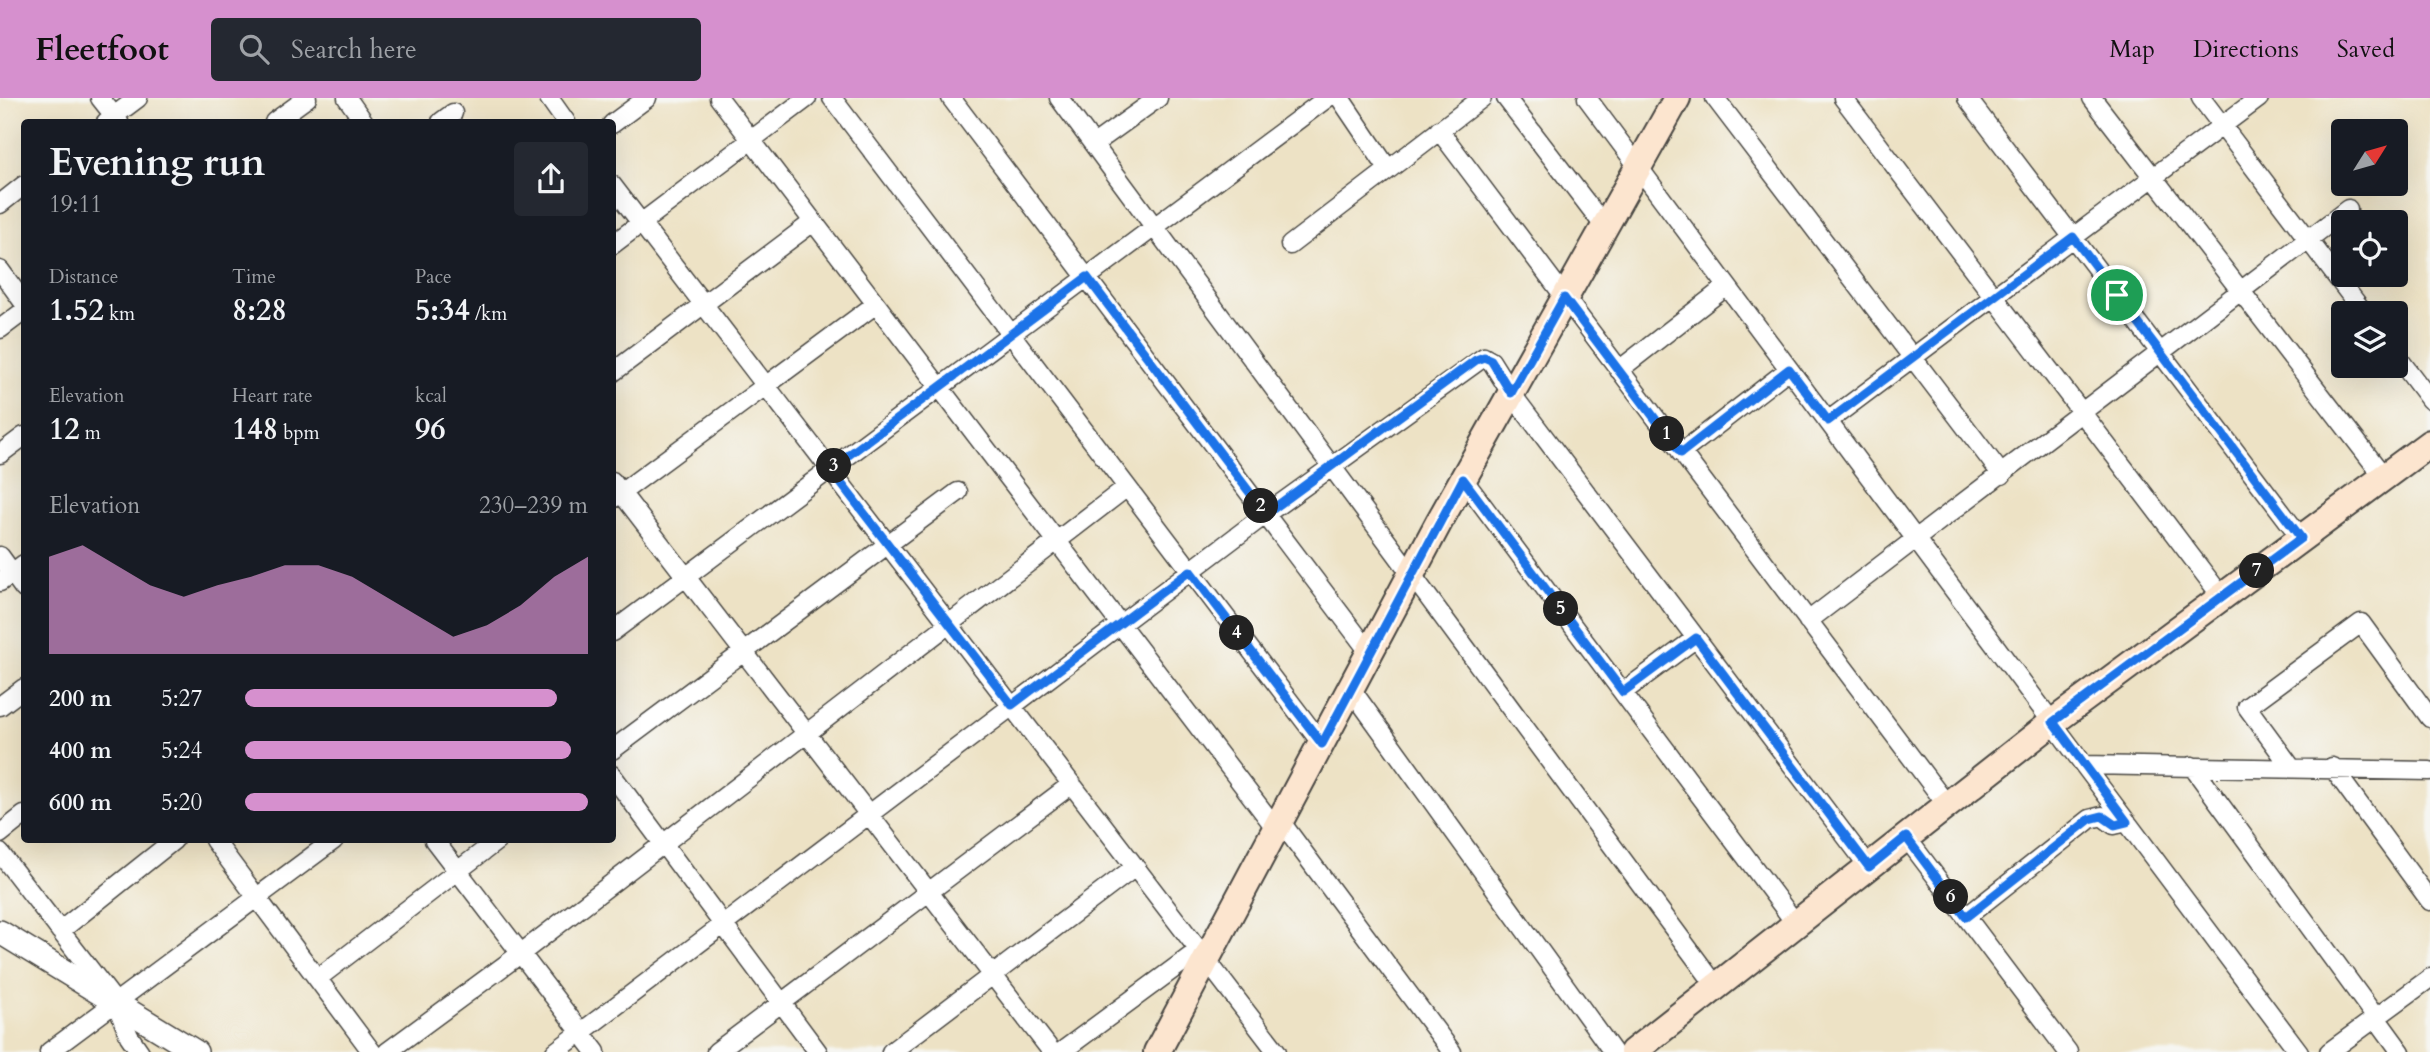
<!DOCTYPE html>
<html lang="en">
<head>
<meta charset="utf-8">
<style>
	:root { --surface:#171b24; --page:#242831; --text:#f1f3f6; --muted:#9ea1a6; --accent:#d690ce }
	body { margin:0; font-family:Cardo,serif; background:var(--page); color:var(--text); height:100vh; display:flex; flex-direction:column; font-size:26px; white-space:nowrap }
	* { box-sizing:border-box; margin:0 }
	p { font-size:23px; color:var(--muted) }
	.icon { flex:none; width:38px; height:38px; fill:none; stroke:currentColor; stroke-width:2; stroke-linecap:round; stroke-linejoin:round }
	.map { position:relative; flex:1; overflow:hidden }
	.side { position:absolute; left:21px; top:21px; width:595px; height:724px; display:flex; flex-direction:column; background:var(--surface); border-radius:7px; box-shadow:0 7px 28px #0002 }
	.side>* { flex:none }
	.needle { width:46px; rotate:53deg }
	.buttons { position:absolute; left:2331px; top:21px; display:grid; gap:14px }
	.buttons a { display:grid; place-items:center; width:77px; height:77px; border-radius:7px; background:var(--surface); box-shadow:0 7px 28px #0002; font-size:35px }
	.pin { position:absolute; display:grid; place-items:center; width:60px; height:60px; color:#fff; margin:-30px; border:4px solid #fff; border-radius:50%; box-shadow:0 2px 7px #0007 }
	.km { position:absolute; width:35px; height:35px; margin:-18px; border-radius:50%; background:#222; color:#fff; font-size:19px; line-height:35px; text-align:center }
	.round { display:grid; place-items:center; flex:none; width:74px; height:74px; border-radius:7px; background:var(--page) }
	.head { display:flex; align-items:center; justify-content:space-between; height:119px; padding:0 28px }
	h1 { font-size:38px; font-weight:700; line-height:52px }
	.stats { display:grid; grid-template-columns:repeat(3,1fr); gap:10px; height:119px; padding:7px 28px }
	.stats div { display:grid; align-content:center }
	.stats b { font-size:30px; font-weight:700 }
	.stats small { font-size:19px; font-weight:400 }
	.stats p { font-size:19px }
	.chart { height:196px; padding:14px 28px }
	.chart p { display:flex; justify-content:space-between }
	.chart svg { width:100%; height:126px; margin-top:7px; fill:var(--accent); opacity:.7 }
	ul { padding:0 28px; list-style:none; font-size:23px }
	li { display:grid; grid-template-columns:112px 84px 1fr; align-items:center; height:52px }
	li i { height:18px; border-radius:9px; background:var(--accent) }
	header { display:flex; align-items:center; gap:42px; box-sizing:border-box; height:98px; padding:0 35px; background:var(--accent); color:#111 }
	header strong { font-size:33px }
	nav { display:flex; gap:38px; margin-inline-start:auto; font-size:24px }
	.search { width:490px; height:63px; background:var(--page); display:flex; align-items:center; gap:18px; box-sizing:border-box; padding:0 24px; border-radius:7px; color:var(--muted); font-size:26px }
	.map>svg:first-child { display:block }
</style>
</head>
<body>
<header>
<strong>Fleetfoot</strong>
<div class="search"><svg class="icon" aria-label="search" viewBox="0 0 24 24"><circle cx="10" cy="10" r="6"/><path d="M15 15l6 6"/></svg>Search here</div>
<nav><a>Map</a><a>Directions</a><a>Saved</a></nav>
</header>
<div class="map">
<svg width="2430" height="954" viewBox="0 0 2430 954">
	<rect width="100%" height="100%" fill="#f6f6f2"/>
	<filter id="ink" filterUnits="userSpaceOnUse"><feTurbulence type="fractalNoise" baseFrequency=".0143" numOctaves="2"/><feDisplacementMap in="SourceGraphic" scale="14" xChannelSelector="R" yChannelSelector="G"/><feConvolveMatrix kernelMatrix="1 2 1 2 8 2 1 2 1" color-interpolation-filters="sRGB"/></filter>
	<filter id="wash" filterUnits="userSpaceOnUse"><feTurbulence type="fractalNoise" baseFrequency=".00686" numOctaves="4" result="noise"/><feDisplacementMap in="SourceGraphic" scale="28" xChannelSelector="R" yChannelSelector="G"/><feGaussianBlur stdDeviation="1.57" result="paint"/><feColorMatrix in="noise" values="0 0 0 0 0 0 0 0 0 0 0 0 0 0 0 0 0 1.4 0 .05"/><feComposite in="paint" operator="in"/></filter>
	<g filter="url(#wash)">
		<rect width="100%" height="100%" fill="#ede2c5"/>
	</g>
	<g filter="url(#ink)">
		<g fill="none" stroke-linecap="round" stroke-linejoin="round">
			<g stroke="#484642" stroke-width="21">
				<path id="minor" d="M 100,0 L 119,24
					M 347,0 L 364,24
					M 549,0 L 566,24
					M 719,0 L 1277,732
					M 832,0 L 1322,646
					M 951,0 L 1370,555
					M 1059,0 L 1716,888
					M 1340,0 L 1388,71
					M 1506,0 L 1605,129
					M 1587,0 L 2084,667 L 2430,673
					M 1715,0 L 2002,377
					M 1843,0 L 2222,499
					M 1967,0 L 2301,440
					M 2092,0 L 2384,379
					M 2201,0 L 2364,215
					M 106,24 L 138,0
					M 274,24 L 307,0
					M 441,24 L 453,15
					M 612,26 L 647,0
					M 1439,32 L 1947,707
					M 1094,46 L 1158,0
					M 612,87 L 1277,954
					M 0,106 L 24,87
					M 612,147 L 807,0
					M 1290,147 L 1482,0
					M 0,172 L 24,205
					M 0,231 L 24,213
					M 2396,257 L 2430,302
					M 1619,272 L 1727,188
					M 612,275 L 813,124
					M 1828,323 L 2259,0
					M 1681,355 L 1789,271
					M 0,356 L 24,338
					M 1463,381 L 1796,826
					M 612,383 L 1052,954
					M 614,400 L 876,206
					M 0,458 L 24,491
					M 0,484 L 24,466
					M 1808,523 L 2348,111
					M 612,534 L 1327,0
					M 1351,591 L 1613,954
					M 1623,594 L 1696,540
					M 0,608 L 24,590
					M 612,652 L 958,394
					M 2084,667 L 2299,954
					M 2192,668 L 2401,954
					M 2291,669 L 2247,609 L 2361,525 L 2430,620
					M 2332,669 L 2430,803
					M 612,677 L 818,954
					M 1281,724 L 1452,954
					M 0,736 L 24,717
					M 1906,739 L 2068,954
					M 214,742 L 372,954
					M 434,742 L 596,954
					M 0,755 L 116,905 L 129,938 L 140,954
					M 1966,819 L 2090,721 L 2102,718 L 2114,727 L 2127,724
					M 60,833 L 174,742
					M 318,880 L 498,742
					M 49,954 L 334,742
					M 387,954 L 520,856 L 1127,389
					M 555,954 L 1266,416 L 1484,259 L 1491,263 L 1511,295 L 1869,769
					M 716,954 L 1072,686
					M 891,954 L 1135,769
					M 1061,954 L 1199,852
					M 2329,954 L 2430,880"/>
			</g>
			<g stroke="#484642" stroke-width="26">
				<path id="tertiary" d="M 0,834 L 196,954"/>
			</g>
			<g stroke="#484642" stroke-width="30">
				<path id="secondary" d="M 1157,954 L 1439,424 L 1677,0
					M 1633,954 L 2053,624 L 2430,345"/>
			</g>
			<use href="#minor" stroke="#fff" stroke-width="18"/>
			<use href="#tertiary" stroke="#fff" stroke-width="23"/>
			<use href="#secondary" stroke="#fce5cf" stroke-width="26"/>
		</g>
	</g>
	<g fill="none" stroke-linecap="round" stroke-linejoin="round" filter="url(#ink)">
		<g stroke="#fff" stroke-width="14">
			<path id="route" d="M 2073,139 L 2301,440 L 2053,624 L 2127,724 L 2115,727 L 2102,718 L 2090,721 L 1966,819 L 1906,739 L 1869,769 L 1696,540 L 1623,594 L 1463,381 L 1322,646 L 1190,473 L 1012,607 L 830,371 L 1087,179 L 1266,416 L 1476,262 L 1484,259 L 1491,262 L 1511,295 L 1564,200 L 1681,355 L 1789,271 L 1828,323 Z"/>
		</g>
		<use href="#route" stroke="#1a73e8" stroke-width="9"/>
	</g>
</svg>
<div class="buttons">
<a><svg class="needle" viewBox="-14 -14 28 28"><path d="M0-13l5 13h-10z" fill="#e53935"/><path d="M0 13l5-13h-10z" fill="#9ea1a6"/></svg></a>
<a><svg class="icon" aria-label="locate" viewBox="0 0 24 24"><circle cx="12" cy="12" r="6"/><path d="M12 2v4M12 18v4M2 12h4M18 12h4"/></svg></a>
<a><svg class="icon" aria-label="layers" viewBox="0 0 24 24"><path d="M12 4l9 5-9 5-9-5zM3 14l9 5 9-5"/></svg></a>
</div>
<div class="pin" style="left:2117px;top:197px;background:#1e9e55"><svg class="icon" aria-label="arrive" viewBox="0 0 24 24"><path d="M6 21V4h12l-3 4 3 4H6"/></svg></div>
<b class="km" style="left:1667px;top:336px">1</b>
<b class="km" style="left:1261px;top:408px">2</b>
<b class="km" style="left:834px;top:368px">3</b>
<b class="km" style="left:1237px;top:535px">4</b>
<b class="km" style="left:1561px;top:511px">5</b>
<b class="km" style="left:1951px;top:799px">6</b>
<b class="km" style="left:2257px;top:473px">7</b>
<section class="side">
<div class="head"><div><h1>Evening run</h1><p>19:11</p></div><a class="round"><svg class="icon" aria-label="share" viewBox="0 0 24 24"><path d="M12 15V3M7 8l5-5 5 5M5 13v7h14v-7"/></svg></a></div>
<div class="stats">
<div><p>Distance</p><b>1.52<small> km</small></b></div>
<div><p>Time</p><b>8:28</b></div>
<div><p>Pace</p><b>5:34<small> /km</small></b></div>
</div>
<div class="stats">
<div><p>Elevation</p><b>12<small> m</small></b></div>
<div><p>Heart rate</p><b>148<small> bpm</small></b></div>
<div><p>kcal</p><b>96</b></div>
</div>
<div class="chart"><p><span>Elevation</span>230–239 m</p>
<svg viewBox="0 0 160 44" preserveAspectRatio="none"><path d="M0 44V10L10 6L20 13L30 20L40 24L50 20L60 17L70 13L80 13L90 17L100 24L110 31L120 38L130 34L140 27L150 17L160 10V44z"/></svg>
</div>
<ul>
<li><b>200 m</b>5:27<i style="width:91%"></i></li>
<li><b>400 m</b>5:24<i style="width:95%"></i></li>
<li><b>600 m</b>5:20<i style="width:100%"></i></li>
</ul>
</section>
</div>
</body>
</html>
